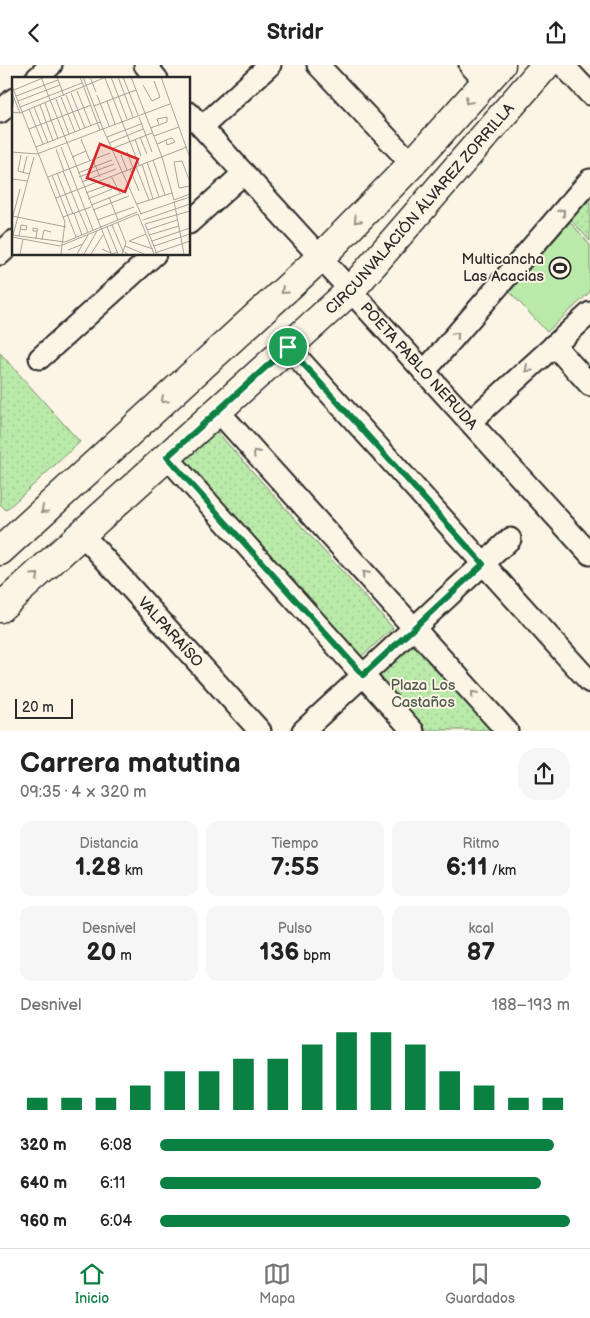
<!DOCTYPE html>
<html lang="es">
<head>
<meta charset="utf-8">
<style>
	:root { --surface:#fff; --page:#f6f6f6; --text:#222; --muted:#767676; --line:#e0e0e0; --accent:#0b8043 }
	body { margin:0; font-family:"Balsamiq Sans",sans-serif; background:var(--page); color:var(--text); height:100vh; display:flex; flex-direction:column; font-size:19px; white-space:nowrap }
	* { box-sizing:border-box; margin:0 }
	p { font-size:16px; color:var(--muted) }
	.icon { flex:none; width:28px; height:28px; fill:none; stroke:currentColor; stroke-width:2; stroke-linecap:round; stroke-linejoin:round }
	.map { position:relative; height:666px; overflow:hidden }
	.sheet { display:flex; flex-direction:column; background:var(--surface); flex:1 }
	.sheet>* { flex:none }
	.scale { position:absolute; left:15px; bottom:12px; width:58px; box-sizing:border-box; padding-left:5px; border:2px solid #2b2b2b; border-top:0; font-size:14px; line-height:18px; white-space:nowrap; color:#2b2b2b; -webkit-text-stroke:4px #fcf5e5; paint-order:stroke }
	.pin { position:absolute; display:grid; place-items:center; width:42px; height:42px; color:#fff; margin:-21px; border:2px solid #fff; border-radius:50%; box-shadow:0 1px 5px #0007 }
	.round { display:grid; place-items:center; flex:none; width:52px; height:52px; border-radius:20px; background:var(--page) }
	.overview { display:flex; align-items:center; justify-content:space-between; height:85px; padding:0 20px }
	h1 { font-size:28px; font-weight:700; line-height:38px }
	.stats { display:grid; grid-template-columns:repeat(3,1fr); gap:8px; height:85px; padding:5px 20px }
	.stats div { display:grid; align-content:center; border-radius:12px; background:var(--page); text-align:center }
	.stats b { font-size:25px; font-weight:700 }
	.stats small { font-size:14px; font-weight:400 }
	.stats p { font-size:14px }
	.chart { height:140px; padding:10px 20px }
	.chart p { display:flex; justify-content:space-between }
	.chart svg { width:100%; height:90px; margin-top:5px; stroke:var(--accent); stroke-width:6 }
	ul { padding:0 20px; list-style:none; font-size:16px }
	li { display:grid; grid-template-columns:80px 60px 1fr; align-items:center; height:38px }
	li i { height:12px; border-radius:6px; background:var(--accent) }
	header { display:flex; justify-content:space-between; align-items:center; height:65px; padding:0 20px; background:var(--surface); font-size:22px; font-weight:700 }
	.menu { display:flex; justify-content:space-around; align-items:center; height:70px; border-top:1px solid var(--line); background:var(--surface); font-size:14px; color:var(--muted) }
	.menu a { display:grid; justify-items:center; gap:2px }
	.menu .current { color:var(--accent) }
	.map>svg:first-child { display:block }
</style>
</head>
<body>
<header><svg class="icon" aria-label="back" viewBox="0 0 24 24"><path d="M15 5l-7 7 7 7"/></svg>Stridr<svg class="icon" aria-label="share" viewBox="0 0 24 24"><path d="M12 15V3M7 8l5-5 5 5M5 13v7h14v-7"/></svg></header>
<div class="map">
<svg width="590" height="666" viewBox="0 0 590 666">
	<defs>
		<pattern id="park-dots" width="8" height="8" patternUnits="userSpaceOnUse" patternTransform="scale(1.25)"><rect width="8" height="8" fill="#baeaaa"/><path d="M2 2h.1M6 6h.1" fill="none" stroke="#a0c992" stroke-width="1.8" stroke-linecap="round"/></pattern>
	</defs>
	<rect width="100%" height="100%" fill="#fcf5e5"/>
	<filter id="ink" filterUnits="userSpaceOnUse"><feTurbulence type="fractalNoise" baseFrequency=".02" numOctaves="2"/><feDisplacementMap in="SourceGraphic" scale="10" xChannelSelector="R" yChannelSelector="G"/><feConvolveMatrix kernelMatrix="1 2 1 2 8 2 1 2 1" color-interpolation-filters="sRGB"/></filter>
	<g filter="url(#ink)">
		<path fill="#baeaaa" stroke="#728a6a" d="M 570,157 L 590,180 L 590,227 L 547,267 L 510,227 Z"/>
		<path fill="url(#park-dots)" stroke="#728a6a" d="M 590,133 L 590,176 L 571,155 Z
			M 0,288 L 80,377 L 6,445 L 0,439 Z
			M 217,367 L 393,563 L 360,593 L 184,397 Z
			M 413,579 L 492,665 L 422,665 L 375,614 Z"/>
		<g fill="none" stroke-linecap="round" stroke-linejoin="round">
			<g stroke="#2b2b2b" stroke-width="25">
				<g id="minor">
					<path d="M 145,0 L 157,14"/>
					<path d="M 318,0 L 412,99"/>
					<path d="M 470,0 L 486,17"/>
					<path d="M 563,0 L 590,29"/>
					<path d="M 36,14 L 51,0"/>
					<path d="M 0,47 L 14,34"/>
					<path id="s1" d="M 189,48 L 590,489"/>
					<path d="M 202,62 L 270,0"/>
					<path d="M 189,158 L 244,108"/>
					<path d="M 0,189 L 14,176"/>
					<path d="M 554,280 L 590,320"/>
					<path d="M 288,282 L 590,617"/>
					<path d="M 40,293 L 155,189"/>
					<path d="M 424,307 L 590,115"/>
					<path d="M 218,346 L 507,666"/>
					<path d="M 470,357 L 590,248"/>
					<path d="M 167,392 L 413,666"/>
					<path id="s2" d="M 82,469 L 260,666"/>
					<path d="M 303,666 L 510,474"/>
				</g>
			</g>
			<g stroke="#2b2b2b" stroke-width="31">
				<g id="secondary">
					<path d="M 0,486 L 320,193 L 412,99 L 501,0"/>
					<path id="s3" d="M 0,543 L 350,226 L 546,0"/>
				</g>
			</g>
			<use href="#minor" stroke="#fcf5e5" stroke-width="21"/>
			<use href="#secondary" stroke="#fcf5e5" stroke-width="28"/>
		</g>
		<defs><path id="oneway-chevron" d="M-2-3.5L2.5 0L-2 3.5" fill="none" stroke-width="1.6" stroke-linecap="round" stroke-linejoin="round" transform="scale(1.25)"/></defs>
		<g stroke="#949088">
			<use href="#oneway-chevron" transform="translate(468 36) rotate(131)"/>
			<use href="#oneway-chevron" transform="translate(562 147) rotate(-49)"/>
			<use href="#oneway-chevron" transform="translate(357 155) rotate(134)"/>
			<use href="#oneway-chevron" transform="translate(284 226) rotate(138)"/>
			<use href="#oneway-chevron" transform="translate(456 270) rotate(-50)"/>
			<use href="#oneway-chevron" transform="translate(528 304) rotate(137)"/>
			<use href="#oneway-chevron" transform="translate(164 335) rotate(138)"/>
			<use href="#oneway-chevron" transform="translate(256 388) rotate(-132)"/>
			<use href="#oneway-chevron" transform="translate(44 445) rotate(138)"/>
			<use href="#oneway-chevron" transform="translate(365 509) rotate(-132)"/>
			<use href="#oneway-chevron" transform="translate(36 511) rotate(-42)"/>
			<use href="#oneway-chevron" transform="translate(474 629) rotate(-132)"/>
		</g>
	</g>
	<g fill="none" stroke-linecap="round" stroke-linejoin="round" filter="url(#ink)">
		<g stroke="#fff" stroke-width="10">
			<path id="route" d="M 288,282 L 483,499 L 363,610 L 167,392 Z"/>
		</g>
		<use href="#route" stroke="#0b8043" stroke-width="6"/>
	</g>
	<defs>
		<g id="stadium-ring" transform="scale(1.125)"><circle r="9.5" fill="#fcf5e5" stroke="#2b2b2b" stroke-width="1.5"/><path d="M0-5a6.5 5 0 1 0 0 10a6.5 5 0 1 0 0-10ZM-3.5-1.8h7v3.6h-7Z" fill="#2b2b2b"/></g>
	</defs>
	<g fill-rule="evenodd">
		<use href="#stadium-ring" x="560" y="203"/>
	</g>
	<g text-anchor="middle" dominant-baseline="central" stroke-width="4" stroke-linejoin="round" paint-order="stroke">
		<g font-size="15" fill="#2b2b2b" stroke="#fcf5e5">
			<text stroke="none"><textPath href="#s3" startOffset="580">CIRCUNVALACIÓN ÁLVAREZ ZORRILLA</textPath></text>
			<text stroke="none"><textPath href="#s1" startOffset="342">POETA PABLO NERUDA</textPath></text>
			<text stroke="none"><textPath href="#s2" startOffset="132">VALPARAÍSO</textPath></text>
		</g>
		<g font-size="15" fill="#2b2b2b" stroke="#fcf5e5" text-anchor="end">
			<text x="544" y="194">Multicancha<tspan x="544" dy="17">Las Acacias</tspan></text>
		</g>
		<g font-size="15" fill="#4f5b4b" stroke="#fcf5e5">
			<text x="423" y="620">Plaza Los<tspan x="423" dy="17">Castaños</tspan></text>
		</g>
	</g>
	<g transform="translate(12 12)">
		<rect width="178" height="178" fill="#fcf5e5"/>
		<path fill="none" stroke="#a8a49b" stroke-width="1" d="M 29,0 L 99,176M 45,0 L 52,19M 68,0 L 88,53M 71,0 L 91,52 L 158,27M 78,0 L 84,15M 99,0 L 115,42M 106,0 L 121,40M 111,0 L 126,38M 119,0 L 150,80 L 162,123 L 178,117M 149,0 L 178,81M 93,1 L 127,88M 131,8 L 140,24 L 148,20 L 142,4M 0,9 L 53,145 L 49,177M 2,13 L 33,0M 65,14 L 79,49M 0,16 L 8,36M 59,16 L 73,51M 54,18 L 68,53M 85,18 L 97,49M 4,19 L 46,3M 49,20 L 63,55M 2,21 L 0,35 L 8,36 L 94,0M 44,22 L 57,57M 6,24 L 48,8M 95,24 L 103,47M 33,26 L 46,62M 28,28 L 41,64M 82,29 L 124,13M 8,30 L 70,6M 22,30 L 36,66M 17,32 L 31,67M 127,40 L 140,75M 139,51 L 141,50 L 147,48 L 155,45 L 155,40 L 145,42 L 147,48M 17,52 L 79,28M 142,59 L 167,50M 95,60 L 129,47M 128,60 L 135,77M 69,62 L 78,84M 123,62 L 129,79M 97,66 L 131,52M 145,67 L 148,66 L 154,63 L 160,61 L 163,65 L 155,68 L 154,63M 24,70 L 88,45M 49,70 L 81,153M 44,72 L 52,94M 99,72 L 140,56M 0,75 L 25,77 L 91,52 L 129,137M 115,75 L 121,91M 9,78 L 6,94 L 17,97M 109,78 L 115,93M 60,80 L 74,74M 81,83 L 88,100M 141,83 L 153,118M 135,85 L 147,120M 130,87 L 141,122M 124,90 L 137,123M 118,92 L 127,114M 51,94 L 67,134M 11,96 L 15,79M 45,96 L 61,137M 66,96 L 100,83M 40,98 L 64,160M 99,99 L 108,116M 36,100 L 98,76M 67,100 L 102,87M 0,102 L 16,104M 70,105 L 104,92M 178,105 L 170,84 L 162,85 L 167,111 L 178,109M 74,116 L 98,107M 97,120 L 106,143M 44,121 L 175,70M 76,122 L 100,112M 162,124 L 172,177M 163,125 L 178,120M 125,127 L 160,116M 79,128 L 115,114M 81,133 L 117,119M 67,134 L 76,155M 62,136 L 70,158M 128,137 L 163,125M 0,139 L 54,150M 1,139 L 8,112M 51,140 L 79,130M 85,143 L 122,130M 131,143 L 178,127M 106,146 L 114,166 L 110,177M 133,147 L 178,134M 133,147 L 145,177M 100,148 L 111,174 L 116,177M 95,150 L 106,177M 135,153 L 165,143M 0,158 L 53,165 L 125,135M 1,158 L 22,80M 137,158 L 167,149M 7,159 L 9,148 L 15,149 L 14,153 L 9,152M 0,160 L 48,169 L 126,137 L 142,177M 24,162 L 25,154 L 26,152 L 21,151 L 21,154 L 25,154M 30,163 L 32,153 L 39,155M 117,164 L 141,172M 117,164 L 134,157M 140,164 L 178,151M 113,169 L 132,177M 142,169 L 178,157M 90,172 L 101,177 L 105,175M 56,173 L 71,167M 143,176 L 178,164M 8,177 L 11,162M 65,177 L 76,158M 72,177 L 85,154M 79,177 L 91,158"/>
		<path fill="#d62828" fill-opacity="0.15" stroke="#d62828" stroke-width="2.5" d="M 88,67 L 126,82 L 113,115 L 75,101 Z"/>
		<rect width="178" height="178" fill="none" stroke="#2b2b2b" stroke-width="2.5"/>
	</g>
</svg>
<div class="scale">20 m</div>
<div class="pin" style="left:288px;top:282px;background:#1e9e55"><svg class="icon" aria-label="arrive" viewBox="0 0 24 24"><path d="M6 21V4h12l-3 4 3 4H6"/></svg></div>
</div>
<section class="sheet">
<div class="overview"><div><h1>Carrera matutina</h1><p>09:35 · 4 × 320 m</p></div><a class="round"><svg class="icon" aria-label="share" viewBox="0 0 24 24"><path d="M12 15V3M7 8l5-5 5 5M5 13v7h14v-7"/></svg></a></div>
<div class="stats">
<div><p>Distancia</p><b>1.28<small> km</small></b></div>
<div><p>Tiempo</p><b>7:55</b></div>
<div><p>Ritmo</p><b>6:11<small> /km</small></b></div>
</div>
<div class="stats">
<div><p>Desnivel</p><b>20<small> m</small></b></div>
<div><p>Pulso</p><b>136<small> bpm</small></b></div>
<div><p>kcal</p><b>87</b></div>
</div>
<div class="chart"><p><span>Desnivel</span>188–193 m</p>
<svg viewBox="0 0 160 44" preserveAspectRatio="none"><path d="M5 44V38M15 44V38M25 44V38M35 44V32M45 44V25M55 44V25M65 44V19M75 44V19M85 44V12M95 44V6M105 44V6M115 44V12M125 44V25M135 44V32M145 44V38M155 44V38"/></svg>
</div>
<ul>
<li><b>320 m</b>6:08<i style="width:96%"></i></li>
<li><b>640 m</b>6:11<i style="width:93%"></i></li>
<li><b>960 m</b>6:04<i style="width:100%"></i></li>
</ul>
</section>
<nav class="menu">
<a class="current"><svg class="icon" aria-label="home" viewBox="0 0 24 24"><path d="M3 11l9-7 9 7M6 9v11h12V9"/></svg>Inicio</a>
<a><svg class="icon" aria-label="map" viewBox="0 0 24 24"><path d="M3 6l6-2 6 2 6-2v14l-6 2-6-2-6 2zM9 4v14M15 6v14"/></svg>Mapa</a>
<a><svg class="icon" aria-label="saved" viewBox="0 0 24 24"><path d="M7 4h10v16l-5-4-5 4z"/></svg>Guardados</a>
</nav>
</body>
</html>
